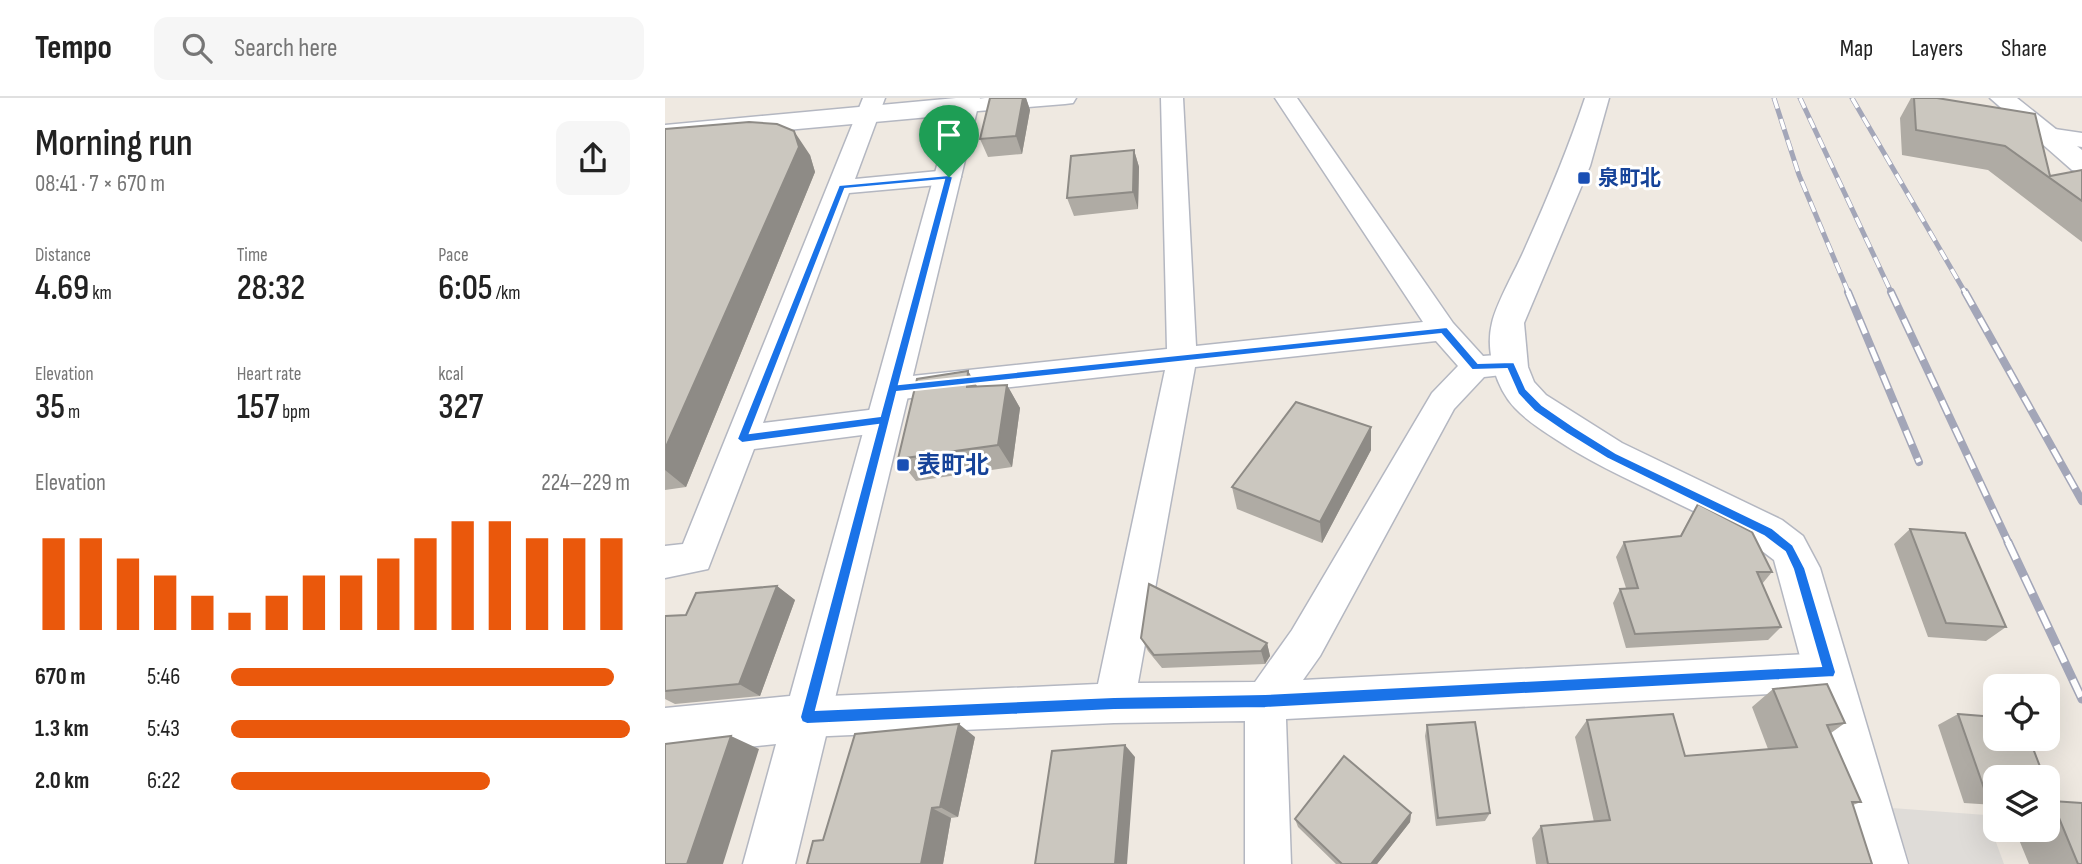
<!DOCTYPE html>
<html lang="en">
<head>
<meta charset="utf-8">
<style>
	:root { --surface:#fff; --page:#f6f6f6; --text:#222; --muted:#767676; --line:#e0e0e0; --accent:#ea580c }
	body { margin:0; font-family:"Sofia Sans Condensed","Noto Sans JP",sans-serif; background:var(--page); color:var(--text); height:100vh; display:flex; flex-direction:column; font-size:26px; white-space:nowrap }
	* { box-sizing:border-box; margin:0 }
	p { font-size:23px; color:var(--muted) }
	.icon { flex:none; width:38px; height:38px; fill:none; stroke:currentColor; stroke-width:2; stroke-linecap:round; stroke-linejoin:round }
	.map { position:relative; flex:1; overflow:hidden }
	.sheet { display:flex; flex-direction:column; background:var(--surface); width:665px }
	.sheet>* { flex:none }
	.tools { position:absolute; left:1318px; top:576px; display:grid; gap:14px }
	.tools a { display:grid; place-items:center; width:77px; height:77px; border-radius:14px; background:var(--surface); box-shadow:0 7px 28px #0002; font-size:35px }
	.pin { position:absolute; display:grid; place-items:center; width:60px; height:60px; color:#fff; margin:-72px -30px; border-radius:50% 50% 50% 0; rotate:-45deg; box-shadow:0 0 7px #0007 }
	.pin .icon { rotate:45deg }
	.round { display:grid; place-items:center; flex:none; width:74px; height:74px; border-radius:14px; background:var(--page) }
	.headline { display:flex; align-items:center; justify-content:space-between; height:119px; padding:0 35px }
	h1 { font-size:38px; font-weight:600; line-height:52px }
	.metrics { display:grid; grid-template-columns:repeat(3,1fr); gap:10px; height:119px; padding:7px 35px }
	.metrics div { display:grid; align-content:center }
	.metrics b { font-size:35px; font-weight:600 }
	.metrics small { font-size:19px; font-weight:400 }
	.metrics p { font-size:19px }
	.chart { height:196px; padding:14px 35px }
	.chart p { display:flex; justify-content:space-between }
	.chart svg { width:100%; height:126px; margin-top:7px; stroke:var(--accent); stroke-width:6 }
	ul { padding:0 35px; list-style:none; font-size:23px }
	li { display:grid; grid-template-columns:112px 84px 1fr; align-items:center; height:52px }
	li i { height:18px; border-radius:9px; background:var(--accent) }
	header { display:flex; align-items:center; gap:42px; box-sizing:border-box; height:98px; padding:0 35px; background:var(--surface); border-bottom:2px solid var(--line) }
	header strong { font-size:33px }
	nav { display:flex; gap:38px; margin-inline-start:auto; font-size:24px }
	.search { width:490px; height:63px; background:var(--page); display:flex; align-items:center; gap:18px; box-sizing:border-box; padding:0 24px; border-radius:14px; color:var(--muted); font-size:26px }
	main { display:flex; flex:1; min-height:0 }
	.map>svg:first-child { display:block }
</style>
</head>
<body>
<header>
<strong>Tempo</strong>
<div class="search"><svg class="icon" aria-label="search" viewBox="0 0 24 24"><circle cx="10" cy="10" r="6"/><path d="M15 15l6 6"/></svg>Search here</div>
<nav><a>Map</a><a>Layers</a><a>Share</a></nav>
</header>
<main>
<section class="sheet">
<div class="headline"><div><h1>Morning run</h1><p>08:41 · 7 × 670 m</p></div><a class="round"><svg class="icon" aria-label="share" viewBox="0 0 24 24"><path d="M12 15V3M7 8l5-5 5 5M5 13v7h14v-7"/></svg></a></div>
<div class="metrics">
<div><p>Distance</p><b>4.69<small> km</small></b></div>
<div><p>Time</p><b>28:32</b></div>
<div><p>Pace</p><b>6:05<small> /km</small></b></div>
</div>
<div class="metrics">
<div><p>Elevation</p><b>35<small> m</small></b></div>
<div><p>Heart rate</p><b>157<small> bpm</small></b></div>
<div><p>kcal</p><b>327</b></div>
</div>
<div class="chart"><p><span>Elevation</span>224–229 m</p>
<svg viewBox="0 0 160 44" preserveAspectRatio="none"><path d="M5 44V12M15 44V12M25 44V19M35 44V25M45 44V32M55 44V38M65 44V32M75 44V25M85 44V25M95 44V19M105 44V12M115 44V6M125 44V6M135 44V12M145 44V12M155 44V12"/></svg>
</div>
<ul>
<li><b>670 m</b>5:46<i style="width:96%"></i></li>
<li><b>1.3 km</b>5:43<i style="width:100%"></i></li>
<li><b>2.0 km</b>6:22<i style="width:65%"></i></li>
</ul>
</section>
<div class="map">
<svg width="1417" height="766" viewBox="0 0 1417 766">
	<rect width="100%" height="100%" fill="#efe9e1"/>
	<path fill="#dfdcd8" d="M 1227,710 L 1321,717 L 1339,766 L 1245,766 Z"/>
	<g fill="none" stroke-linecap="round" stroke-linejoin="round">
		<g stroke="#b4b7c1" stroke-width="3">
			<path id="street" d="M 198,0 L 220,0 L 190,81 L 284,72 L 292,74 L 296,79 L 292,84 L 284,86 L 184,95 L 98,325 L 220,310 L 231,314 L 236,322 L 231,330 L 220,334 L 89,351 L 43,471 L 0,480 L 0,448 L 18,446 Z
				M 320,0 L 411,0 L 408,5 L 400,6 L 301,14 L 293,13 L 290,8 L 293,3 Z
				M 496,0 L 518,0 L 531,248 L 758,224 L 610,0 L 632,0 L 788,225 L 818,258 L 845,256 L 855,259 L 860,267 L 855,275 L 819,279 L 789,311 L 655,558 L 638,582 L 1164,555 L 1178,561 L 1184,574 L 1178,587 L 1164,593 L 621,621 L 626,766 L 580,766 L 580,623 L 449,625 L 142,639 L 128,633 L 122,619 L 128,605 L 142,599 L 433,586 L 500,272 L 228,302 L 217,299 L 213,291 L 217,283 L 228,280 L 502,251 ZM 771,243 L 793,268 L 767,295 L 627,532 L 590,584 L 473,585 L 530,269 Z
				M 1383,30 L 1417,35 L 1417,49 L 1375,42 L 1372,37 L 1375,32 Z"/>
		</g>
		<g stroke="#b4b7c1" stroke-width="3">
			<path id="secondary" d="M 291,0 L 315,0 L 130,766 L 78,766 L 111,646 L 0,658 L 0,610 L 125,598 L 286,17 L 0,43 L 0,27 Z
				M 920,0 L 944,0 L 925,68 L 859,225 L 863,269 L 869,284 L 881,297 L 957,345 L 1117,422 L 1138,438 L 1155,470 L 1243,766 L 1191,766 L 1109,462 C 1047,413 960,387 892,342 C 877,332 862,323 850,310 C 831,290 820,253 827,225 C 832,203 852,170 861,148 C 883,99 903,51 920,0 Z
				M 1325,0 L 1352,0 L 1417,52 L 1417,74 L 1407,72 Z"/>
		</g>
		<use href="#street" fill="#fff" fill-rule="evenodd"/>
		<use href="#secondary" fill="#fff" fill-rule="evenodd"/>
		<g stroke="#a3a6b8" stroke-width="5">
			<path id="rail-far2" d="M 1109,0 L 1134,77 L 1184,196
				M 1135,0 L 1227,196
				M 1187,0 L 1301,196"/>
		</g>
		<g stroke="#a3a6b8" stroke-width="8">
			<path id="rail-far1" d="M 1183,194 L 1254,364
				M 1226,194 L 1344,446
				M 1300,194 L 1417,403"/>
		</g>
		<g stroke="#a3a6b8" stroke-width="9">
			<path id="rail" d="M 1343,444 L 1417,601"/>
		</g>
		<use href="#rail-far2" stroke="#fff" stroke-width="3.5" stroke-dasharray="11" stroke-linecap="butt"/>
		<use href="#rail-far1" stroke="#fff" stroke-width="5" stroke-dasharray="15" stroke-linecap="butt"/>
		<use href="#rail" stroke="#fff" stroke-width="6" stroke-dasharray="19" stroke-linecap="butt"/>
	</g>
	<path fill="#afaba4" d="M 325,0 L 361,0 L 365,12 L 357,56 L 323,59 L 315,41 Z
		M 1246,0 L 1272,0 L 1385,78 L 1417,72 L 1417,144 L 1323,72 L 1237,57 L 1235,20 Z
		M 0,31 L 145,57 L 150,74 L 21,389 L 0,392 Z
		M 469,52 L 474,69 L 473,111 L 409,118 L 402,100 Z
		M 303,273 L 312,288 L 342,287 L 355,310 L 347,369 L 251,383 L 233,361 Z
		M 706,329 L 706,352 L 657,445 L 572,411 L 567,389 Z
		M 1033,406 L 1107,474 L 1097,486 L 1116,529 L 1103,542 L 961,550 L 948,505 L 955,491 L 961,490 L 951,459 L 959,444 L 1015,438 Z
		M 1245,431 L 1341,529 L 1321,543 L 1263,539 L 1229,446 Z
		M 112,488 L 130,502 L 95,598 L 10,606 L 0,601 L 0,518 L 21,517 Z
		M 476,540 L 602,545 L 605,558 L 600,566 L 497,570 L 483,553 Z
		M 1108,591 L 1180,625 L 1166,635 L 1196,704 L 1188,707 L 1207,766 L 871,766 L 867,740 L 876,728 L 929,724 L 910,639 L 922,622 L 1020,658 L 1103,651 L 1087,609 Z
		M 1293,616 L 1330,679 L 1330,707 L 1299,705 L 1273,627 Z
		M 762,627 L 825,715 L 820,723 L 771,728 L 760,638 Z
		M 310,639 L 293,719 L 286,720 L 278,766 L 142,766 L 158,742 Z
		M 1387,703 L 1417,766 L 1364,766 L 1350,732 L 1382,732 L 1382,705 Z
		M 746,715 L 745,724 L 712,766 L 671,766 L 633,729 L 630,721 Z"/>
	<path fill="#8e8b86" d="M 358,0 L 361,0 L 365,12 L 357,56 L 351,38 Z
		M 129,33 L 145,57 L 150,74 L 21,389 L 0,372 L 0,351 Z
		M 469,52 L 474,69 L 473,111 L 468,94 Z
		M 303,273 L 317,297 L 302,289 Z
		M 342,287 L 355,310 L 347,369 L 333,347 Z
		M 706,329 L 706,352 L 657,445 L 655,424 Z
		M 112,488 L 130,502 L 95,598 L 74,586 Z
		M 602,545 L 605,558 L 600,566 L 596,553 Z
		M 294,626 L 310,639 L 293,719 L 275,709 Z
		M 66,638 L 94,651 L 58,766 L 22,766 Z
		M 460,647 L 470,659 L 462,766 L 450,766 Z
		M 267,710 L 286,720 L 278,766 L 256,766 Z
		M 746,715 L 745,724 L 712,766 L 706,766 Z"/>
	<path fill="#cbc7bf" stroke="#8e8b86" stroke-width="2" d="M 325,0 L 358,0 L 351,38 L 315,41 Z
		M 1249,0 L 1272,0 L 1370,16 L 1385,78 L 1417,72 L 1417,103 L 1340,48 L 1251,32 Z
		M 84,24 L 112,26 L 129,33 L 134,49 L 0,351 L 0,31 Z
		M 469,52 L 468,94 L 402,100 L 406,58 Z
		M 303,273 L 302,289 L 342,287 L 333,347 L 233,361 L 252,281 Z
		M 631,304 L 706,329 L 655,424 L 567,389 Z
		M 1033,406 L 1087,434 L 1107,474 L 1092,474 L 1116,529 L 970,536 L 955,491 L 973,490 L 959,444 L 1016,438 Z
		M 1245,431 L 1300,435 L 1341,529 L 1281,525 Z
		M 484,486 L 602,545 L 596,553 L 489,557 L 476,540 Z
		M 112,488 L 74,586 L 0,593 L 0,518 L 21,517 L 31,495 Z
		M 1162,586 L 1180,625 L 1162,627 L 1196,704 L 1187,704 L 1207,766 L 883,766 L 876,728 L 945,722 L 922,622 L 1008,616 L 1020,658 L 1132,649 L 1108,591 Z
		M 1293,616 L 1330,619 L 1330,640 L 1364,640 L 1379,679 L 1330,679 L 1330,696 L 1321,696 Z
		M 810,624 L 825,715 L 773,720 L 762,627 Z
		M 294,626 L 275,709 L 267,710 L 256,766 L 142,766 L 148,743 L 158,742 L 190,636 Z
		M 66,638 L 22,766 L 0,766 L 0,646 Z
		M 460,647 L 450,766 L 370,766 L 387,653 Z
		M 679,658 L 746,715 L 706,766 L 677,766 L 630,721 Z
		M 1382,688 L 1387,700 L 1382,699 Z
		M 1387,703 L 1417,705 L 1417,766 L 1413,766 Z"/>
	<path fill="#1a73e8" stroke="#fff" stroke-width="2" fill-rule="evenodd" d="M 284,77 L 288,79 L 234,286 L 782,229 L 813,265 L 849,264 L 861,291 L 877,307 L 909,329 L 951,355 L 1107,430 L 1128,447 L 1140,470 L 1171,574 L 1169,579 L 600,610 L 449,612 L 142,626 L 137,624 L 135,619 L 213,327 L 77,345 L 72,341 L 174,87 ZM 279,82 L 215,318 L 85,335 L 180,91 ZM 776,236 L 807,272 L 842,271 L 853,296 L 869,313 L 901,335 L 943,361 L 1099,438 L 1120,454 L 1128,471 L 1156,568 L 600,596 L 449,599 L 151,612 L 232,294 Z"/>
	<g fill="#1a4fb4" stroke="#fff" stroke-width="2.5">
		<rect x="912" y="73" width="14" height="14" rx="3.5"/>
		<rect x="231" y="360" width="14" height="14" rx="3.5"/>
	</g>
	<g text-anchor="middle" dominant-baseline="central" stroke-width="6" stroke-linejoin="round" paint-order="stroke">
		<g font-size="21" font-weight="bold" fill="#164399" stroke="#fff" text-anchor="start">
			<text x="933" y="80">泉町北</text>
		</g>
		<g font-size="24" font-weight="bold" fill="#164399" stroke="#fff" text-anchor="start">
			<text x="252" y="367">表町北</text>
		</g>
	</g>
</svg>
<div class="tools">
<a><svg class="icon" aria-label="locate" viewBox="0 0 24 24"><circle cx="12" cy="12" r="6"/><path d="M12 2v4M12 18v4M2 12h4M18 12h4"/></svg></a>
<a><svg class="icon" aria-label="layers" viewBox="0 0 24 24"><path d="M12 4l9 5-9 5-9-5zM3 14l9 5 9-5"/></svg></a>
</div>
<div class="pin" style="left:284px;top:79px;background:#1e9e55"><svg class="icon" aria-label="arrive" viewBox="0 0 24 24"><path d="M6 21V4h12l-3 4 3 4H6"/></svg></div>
</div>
</main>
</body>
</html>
